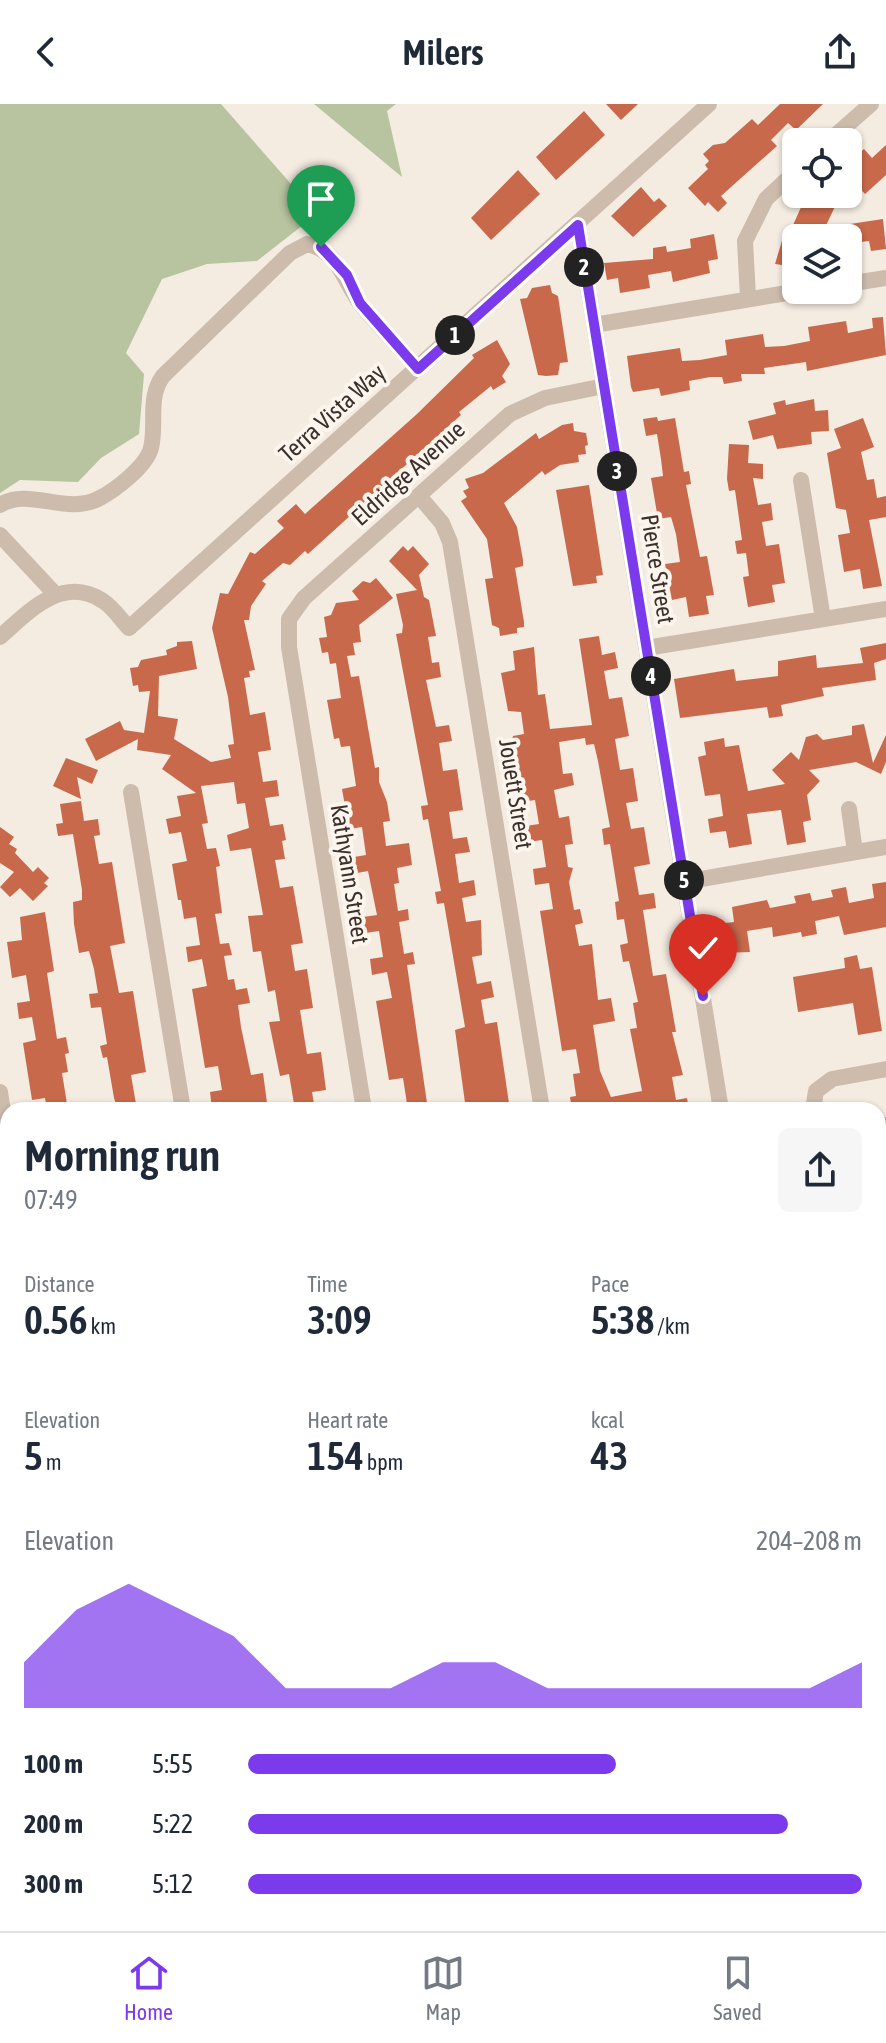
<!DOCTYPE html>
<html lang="en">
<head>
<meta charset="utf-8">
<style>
	:root { --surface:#fff; --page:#f6f6f7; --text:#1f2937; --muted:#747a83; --line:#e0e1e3; --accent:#7c3aed }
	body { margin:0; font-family:"Asap Condensed",sans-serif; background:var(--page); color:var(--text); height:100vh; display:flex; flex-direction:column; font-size:30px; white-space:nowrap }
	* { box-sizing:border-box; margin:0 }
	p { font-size:26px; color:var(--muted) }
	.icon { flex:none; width:44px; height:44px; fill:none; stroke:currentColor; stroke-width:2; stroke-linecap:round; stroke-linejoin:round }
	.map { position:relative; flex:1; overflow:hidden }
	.drawer { position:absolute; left:0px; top:998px; width:886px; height:830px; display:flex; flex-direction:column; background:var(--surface); border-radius:24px 24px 0 0; box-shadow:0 2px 6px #0004 }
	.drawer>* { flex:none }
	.buttons { position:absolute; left:782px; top:24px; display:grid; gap:16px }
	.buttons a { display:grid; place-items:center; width:80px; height:80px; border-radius:12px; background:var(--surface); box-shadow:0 2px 6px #0004; font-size:40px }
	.pin { position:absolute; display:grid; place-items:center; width:68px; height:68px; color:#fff; margin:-82px -34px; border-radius:50% 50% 50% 0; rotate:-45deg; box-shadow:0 0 8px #0007 }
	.pin .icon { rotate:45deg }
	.km { position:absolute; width:40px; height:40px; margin:-20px; border-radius:50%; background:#222; color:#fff; font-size:22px; line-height:40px; text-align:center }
	.round { display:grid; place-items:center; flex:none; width:84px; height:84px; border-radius:12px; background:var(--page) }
	.summary { display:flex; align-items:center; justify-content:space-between; height:136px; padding:0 24px }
	h1 { font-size:44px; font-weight:600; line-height:60px }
	.stats { display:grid; grid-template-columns:repeat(3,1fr); gap:12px; height:136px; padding:8px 24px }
	.stats div { display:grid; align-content:center }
	.stats b { font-size:40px; font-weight:600 }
	.stats small { font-size:22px; font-weight:400 }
	.stats p { font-size:22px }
	.chart { height:224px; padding:16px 24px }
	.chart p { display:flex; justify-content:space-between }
	.chart svg { width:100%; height:144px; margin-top:8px; fill:var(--accent); opacity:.7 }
	ul { padding:0 24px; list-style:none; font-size:26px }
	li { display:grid; grid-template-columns:128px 96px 1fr; align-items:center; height:60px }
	li i { height:20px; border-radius:10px; background:var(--accent) }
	header { display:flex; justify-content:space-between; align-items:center; height:104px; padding:0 24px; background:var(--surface); font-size:36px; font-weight:600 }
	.dock { display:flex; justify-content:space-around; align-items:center; height:112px; border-top:2px solid var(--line); background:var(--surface); font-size:22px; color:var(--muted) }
	.dock a { display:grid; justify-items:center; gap:4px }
	.dock .on { color:var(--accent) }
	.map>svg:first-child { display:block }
</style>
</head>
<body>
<header><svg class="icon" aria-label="back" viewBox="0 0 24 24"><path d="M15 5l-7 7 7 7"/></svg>Milers<svg class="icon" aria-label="share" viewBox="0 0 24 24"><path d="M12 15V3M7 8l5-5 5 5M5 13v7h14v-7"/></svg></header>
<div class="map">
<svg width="886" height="1827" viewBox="0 0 886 1827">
	<rect width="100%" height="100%" fill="#f4ebe1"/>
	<path fill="#b8c4a0" d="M 0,0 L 221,0 L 327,121 L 303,121 L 257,157 L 207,160 L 162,175 L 126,249 L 144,270 L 139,330 L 101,354 L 78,378 L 20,376 L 0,389 Z
		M 314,0 L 396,0 L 387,7 L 402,73 Z"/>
	<path fill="#c8694b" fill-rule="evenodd" d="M 606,0 L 638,0 L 621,16 Z
		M 780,0 L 823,0 L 796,26 L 788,19 L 771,36 L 777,42 L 721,92 L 727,99 L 718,108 L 708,98 L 705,102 L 688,84 L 708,65 L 705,61 L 709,57 L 703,50 L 713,41 L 725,39 L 752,15 L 758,21 Z
		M 584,7 L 605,31 L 556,76 L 536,53 Z
		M 886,41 L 886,71 L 865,90 L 848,72 L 848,59 L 864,45 L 872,54 Z
		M 518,66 L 540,90 L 491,136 L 471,114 Z
		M 641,83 L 654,98 L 659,94 L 667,102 L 633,133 L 611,112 Z
		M 815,90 L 841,90 L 820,134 L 796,134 L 796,163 L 775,160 L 784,130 L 789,130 L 802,101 L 808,104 Z
		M 883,115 L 886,145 L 871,147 L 869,137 L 853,139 L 850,120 Z
		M 714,130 L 718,155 L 708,157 L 710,169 L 673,178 L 671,167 L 648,171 L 650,184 L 620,189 L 618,174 L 607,176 L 604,159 L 653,155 L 653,144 L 666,142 L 667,148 L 691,144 L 690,135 Z
		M 550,181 L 552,189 L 558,192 L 568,258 L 560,259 L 558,271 L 546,272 L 538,271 L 520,195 L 527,194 L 532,184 Z
		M 883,213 L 886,251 L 807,267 L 806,258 L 764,264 L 765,270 L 741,270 L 742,277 L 724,280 L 722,273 L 710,273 L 689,277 L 690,286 L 661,292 L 659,284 L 633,288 L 631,283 L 627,252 L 680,244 L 682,257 L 700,256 L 727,251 L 725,236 L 763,230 L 765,243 L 784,242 L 810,237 L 808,223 L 846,217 L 848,229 L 873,224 L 872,214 Z
		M 497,236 L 510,260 L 502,272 L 506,278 L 493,286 L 491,282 L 459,308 L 461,311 L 308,450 L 305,447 L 290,461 L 283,459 L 262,477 L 266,480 L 251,502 L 249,516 L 244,516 L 255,566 L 249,567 L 250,573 L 244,574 L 250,611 L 265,608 L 271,646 L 258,648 L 263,678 L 277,676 L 279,692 L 265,694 L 270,722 L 283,720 L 286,736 L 282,737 L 285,755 L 275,756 L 280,784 L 293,782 L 303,839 L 291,841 L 295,867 L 307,865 L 313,904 L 300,906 L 304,932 L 307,950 L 321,948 L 326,986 L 312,988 L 315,1006 L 295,1006 L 289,970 L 280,972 L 269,918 L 280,917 L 275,886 L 268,888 L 261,847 L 253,848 L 248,812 L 263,811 L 251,744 L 230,747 L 227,731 L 249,724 L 245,699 L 237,700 L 234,678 L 201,682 L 208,719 L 202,720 L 207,745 L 216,744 L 220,762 L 216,763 L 222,809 L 215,810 L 220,840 L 229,839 L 232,851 L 224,852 L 228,876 L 234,875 L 236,886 L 247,884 L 250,899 L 238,901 L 241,923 L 251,971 L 263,969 L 268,1006 L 212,1005 L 210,988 L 222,986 L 218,962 L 205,964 L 192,885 L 207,882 L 202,855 L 188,858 L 186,843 L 200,841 L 196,813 L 184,815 L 181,796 L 178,796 L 172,760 L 187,757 L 181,728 L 169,730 L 166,715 L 181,712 L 177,692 L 196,689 L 162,665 L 171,651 L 137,646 L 138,635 L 96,657 L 85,635 L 120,617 L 124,626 L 144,629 L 150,587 L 139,588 L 138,581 L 133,582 L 130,564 L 138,563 L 141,556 L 167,551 L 166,546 L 177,542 L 177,538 L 192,537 L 197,565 L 159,572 L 158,612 L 178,615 L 174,635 L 211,658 L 231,654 L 228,641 L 234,640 L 228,593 L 212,524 L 220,489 L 228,490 L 250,448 L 255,450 L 284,424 L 277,417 L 296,400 L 305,410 L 417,310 L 474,254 L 472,251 Z
		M 814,295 L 815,307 L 828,306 L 829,327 L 811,328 L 812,340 L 777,345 L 773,331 L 753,336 L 748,317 L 776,310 L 773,299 L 785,296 L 786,301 Z
		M 657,313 L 658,317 L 675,314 L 684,368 L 689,367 L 691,380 L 686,381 L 700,453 L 707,452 L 714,491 L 706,492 L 709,510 L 689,513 L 686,493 L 672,496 L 665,460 L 680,458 L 676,430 L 671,413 L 658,415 L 651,374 L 663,372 L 661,355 L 657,330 L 646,332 L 643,315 Z
		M 863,314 L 874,343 L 861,348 L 867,376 L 874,375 L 877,394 L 886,392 L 886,413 L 869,416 L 882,482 L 863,485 L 860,465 L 844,468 L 838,431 L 850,429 L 846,406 L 836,404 L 827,349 L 841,344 L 834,325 Z
		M 573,319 L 574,327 L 586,329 L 588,341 L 585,342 L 586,350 L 578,351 L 579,358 L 560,361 L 545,371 L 542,367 L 504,399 L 517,423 L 523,456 L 523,462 L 515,464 L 524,518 L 524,523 L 517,524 L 517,529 L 500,532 L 499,524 L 492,521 L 485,475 L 493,474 L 487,435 L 461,397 L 467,393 L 463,387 L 469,384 L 465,375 L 483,369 L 536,329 L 539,335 L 562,321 Z
		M 729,340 L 749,341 L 748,359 L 763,360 L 763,375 L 753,374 L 758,401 L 771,399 L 773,416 L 762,418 L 766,442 L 779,440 L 785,479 L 772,481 L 775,498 L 748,503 L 743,473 L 749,472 L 746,449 L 737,450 L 735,437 L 742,436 L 735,386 L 729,387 L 727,375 Z
		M 589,381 L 603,471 L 596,472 L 597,479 L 573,482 L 556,386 Z
		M 403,442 L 408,447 L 413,442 L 429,460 L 419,471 L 424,493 L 429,496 L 436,532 L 428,533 L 432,559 L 439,558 L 441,573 L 426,576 L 436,623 L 449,621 L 452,637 L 439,639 L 443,667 L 457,665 L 463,706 L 449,708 L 453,735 L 467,733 L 470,748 L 455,750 L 459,779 L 474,776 L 476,791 L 462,794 L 466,818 L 481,816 L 482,851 L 472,853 L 477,880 L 491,877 L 494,893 L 481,896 L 485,920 L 497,918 L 510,1006 L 466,1006 L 455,926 L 465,923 L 444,799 L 437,800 L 435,788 L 441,787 L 428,715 L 423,716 L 421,702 L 428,701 L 396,530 L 402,529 L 403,521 L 396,490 L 417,486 L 389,457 Z
		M 376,474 L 393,494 L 359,521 L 361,538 L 353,539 L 355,551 L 347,552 L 351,573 L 359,572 L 375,664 L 379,663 L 379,678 L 387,698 L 390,717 L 383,718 L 386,742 L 409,739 L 412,761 L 397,764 L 399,779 L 394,780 L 398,807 L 408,805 L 409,816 L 399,818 L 404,850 L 413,848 L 415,860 L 407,861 L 428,1006 L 408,1006 L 403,974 L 389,976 L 376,897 L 392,894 L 387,868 L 372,871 L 370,855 L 383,853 L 379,827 L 365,829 L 363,813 L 377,811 L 368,767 L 357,769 L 354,753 L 366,751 L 362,723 L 349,725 L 342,685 L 356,682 L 350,642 L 341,643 L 339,634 L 334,635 L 327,596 L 341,594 L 336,559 L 330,560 L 328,548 L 322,549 L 319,534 L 327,533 L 324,513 L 331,511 L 336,499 L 359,496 L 352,487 L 363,477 L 370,479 Z
		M 599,532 L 602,551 L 615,548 L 618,564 L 604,567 L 609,595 L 622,593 L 629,632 L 615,635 L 620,666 L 633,664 L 638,697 L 626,699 L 631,725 L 644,723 L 650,760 L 634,763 L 639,791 L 654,789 L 656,804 L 643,806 L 649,846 L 653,872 L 666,870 L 676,928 L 672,928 L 683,971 L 672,973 L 676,996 L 687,994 L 689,1006 L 609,1006 L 609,1002 L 572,1006 L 570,993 L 576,992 L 573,970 L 580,969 L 576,945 L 562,947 L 540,807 L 553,805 L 549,779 L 535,781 L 533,765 L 546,763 L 542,736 L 528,738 L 526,722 L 539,720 L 535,696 L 522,698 L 512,637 L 513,632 L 524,630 L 521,608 L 508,607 L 501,569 L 515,566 L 513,547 L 534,543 L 538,591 L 545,590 L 550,625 L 592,621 L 579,535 ZM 585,634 L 586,641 L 594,640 L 598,657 L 610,723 L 602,725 L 604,741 L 610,740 L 619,797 L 615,798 L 617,816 L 624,815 L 628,839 L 620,841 L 623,858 L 629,857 L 638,898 L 633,899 L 637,924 L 630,925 L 642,987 L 611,993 L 600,967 L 593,921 L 615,917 L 611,894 L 598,896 L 592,840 L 579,842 L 575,821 L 583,819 L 580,805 L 574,806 L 569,778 L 573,764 L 568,763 L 565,741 L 573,740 L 569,712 L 559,714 L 554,686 L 574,681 L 572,669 L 563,670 L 559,638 Z
		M 886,539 L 886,555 L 874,559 L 876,576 L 822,584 L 824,592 L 781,601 L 783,612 L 769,614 L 767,603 L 680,614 L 674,575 L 734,565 L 736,577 L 778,572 L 778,557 L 816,551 L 817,564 L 863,559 L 860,544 Z
		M 864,620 L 873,659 L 886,631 L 886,658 L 881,670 L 856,658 L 809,666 L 820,677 L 807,691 L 811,716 L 803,718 L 806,738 L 787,741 L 781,706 L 747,710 L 752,740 L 729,744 L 726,727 L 710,729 L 708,715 L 723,712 L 720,690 L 705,692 L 698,653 L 706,651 L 704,638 L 724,634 L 725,643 L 739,641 L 748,687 L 785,680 L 772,666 L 791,648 L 799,656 L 806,633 L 817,630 L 823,636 L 852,631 L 852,622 Z
		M 66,654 L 98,666 L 92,680 L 77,673 L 81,695 L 53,682 Z
		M 81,697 L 84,717 L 98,715 L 100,731 L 94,732 L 99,760 L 112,758 L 125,839 L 110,842 L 119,889 L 133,887 L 146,968 L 131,971 L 137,1006 L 118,1006 L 114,994 L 107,953 L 103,954 L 100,942 L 107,940 L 101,903 L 91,904 L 89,890 L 98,889 L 94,865 L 89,847 L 79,849 L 74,820 L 73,798 L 82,796 L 82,786 L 73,730 L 58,732 L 56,720 L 63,719 L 60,700 Z
		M 0,723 L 14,733 L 9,740 L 17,745 L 15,749 L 33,768 L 38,763 L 49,774 L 44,779 L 48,782 L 33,797 L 20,784 L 10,793 L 0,783 L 14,768 L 0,759 Z
		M 886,778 L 886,823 L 844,831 L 839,812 L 815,817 L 817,830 L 802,833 L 801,828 L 773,833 L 772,823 L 747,827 L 750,848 L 721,849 L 717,820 L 734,818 L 732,803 L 767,796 L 770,804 L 796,799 L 794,792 L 810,789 L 812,797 L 833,793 L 831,786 L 846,783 L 849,799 L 874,794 L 872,780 Z
		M 45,808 L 54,867 L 47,869 L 57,935 L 66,933 L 69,949 L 65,950 L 68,968 L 62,969 L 68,1006 L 47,1006 L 45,994 L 32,996 L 23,939 L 36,936 L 32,913 L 19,915 L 17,899 L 30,897 L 26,871 L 12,874 L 7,838 L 22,836 L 20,813 Z
		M 857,851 L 860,865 L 872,863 L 882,927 L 858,931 L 853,899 L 798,908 L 793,873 L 845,864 L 844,854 Z"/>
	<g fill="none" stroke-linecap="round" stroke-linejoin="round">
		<path stroke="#cdbbac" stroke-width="16" d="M 828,38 L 871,0
			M 578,121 L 721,1006
			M 848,180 L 886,174
			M 748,194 L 745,137 L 766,95 L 796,67
			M 594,221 L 805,186
			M 801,376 L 823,515
			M 419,392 L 442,419 L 450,438 L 542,1006
			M 0,401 C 28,383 66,411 98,395 C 114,387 146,363 151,344 C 157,319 147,294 163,272 L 290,149 L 307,140 C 340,147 344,180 363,203 C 381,224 400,244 418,265
			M 0,431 L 56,491
			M 0,533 C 28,508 63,470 103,497 C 113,503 121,516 129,524 L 709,0
			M 646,544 L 886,505
			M 131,688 L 183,1006
			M 849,705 L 855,748
			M 684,778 L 886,743
			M 0,988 L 8,1040
			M 364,1006 L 289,543 L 289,515 L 304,494 L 510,310 L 545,294 L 604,282
			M 813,1006 L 816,987 L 832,975 L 886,965
			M 878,1022 L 886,1021
			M 0,1090 L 8,1088
			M 0,1168 L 8,1167
			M 0,1560 L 8,1607
			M 45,1820 L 46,1827
			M 149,1820 L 150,1827
			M 673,1820 L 674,1827
			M 854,1820 L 855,1827"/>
	</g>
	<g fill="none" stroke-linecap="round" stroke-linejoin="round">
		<g stroke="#fff" stroke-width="16">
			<path id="route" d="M 321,143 L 347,171 L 360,199 L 418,265 L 578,121 L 703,892"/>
		</g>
		<use href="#route" stroke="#7c3aed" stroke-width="10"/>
	</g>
	<g text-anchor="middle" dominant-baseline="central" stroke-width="8" stroke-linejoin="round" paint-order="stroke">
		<g font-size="24" fill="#3b302b" stroke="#fbf5ee">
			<text transform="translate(332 309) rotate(-42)">Terra Vista Way</text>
			<text transform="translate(408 369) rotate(-42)">Eldridge Avenue</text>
			<text transform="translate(658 465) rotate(81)">Pierce Street</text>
			<text transform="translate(516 690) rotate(81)">Jouett Street</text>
			<text transform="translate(350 770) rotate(81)">Kathyann Street</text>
		</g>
	</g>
</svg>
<div class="buttons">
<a><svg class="icon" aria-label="locate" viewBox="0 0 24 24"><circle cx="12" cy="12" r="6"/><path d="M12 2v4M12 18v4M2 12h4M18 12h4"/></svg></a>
<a><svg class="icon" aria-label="layers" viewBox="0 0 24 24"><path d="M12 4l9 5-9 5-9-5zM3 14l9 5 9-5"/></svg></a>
</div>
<div class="pin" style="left:321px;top:143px;background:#1e9e55"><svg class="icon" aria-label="arrive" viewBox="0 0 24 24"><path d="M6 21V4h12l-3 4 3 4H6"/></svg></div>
<div class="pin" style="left:703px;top:892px;background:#d93025"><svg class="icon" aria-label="check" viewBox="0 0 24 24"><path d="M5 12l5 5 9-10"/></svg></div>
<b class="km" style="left:455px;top:231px">1</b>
<b class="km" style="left:584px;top:163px">2</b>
<b class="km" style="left:617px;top:367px">3</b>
<b class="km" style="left:651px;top:572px">4</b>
<b class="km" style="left:684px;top:776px">5</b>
<section class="drawer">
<div class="summary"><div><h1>Morning run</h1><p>07:49</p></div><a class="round"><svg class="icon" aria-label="share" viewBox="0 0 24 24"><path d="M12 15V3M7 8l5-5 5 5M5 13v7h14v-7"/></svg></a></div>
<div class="stats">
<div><p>Distance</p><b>0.56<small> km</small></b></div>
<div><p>Time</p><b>3:09</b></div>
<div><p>Pace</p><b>5:38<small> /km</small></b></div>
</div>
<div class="stats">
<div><p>Elevation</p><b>5<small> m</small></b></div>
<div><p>Heart rate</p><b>154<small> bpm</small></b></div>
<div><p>kcal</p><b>43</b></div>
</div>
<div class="chart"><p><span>Elevation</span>204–208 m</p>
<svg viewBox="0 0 160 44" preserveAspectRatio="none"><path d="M0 44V30L10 14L20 6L30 14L40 22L50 38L60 38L70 38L80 30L90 30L100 38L110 38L120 38L130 38L140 38L150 38L160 30V44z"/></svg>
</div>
<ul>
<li><b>100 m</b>5:55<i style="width:60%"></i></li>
<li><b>200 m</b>5:22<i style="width:88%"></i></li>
<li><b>300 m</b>5:12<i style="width:100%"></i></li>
</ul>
</section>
</div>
<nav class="dock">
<a class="on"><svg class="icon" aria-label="home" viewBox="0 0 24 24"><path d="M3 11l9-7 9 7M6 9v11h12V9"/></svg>Home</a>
<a><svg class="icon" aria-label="map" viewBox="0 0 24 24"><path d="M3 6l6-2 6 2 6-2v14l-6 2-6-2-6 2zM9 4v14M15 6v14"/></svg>Map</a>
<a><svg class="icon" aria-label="saved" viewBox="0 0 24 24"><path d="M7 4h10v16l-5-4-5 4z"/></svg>Saved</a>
</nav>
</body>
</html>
